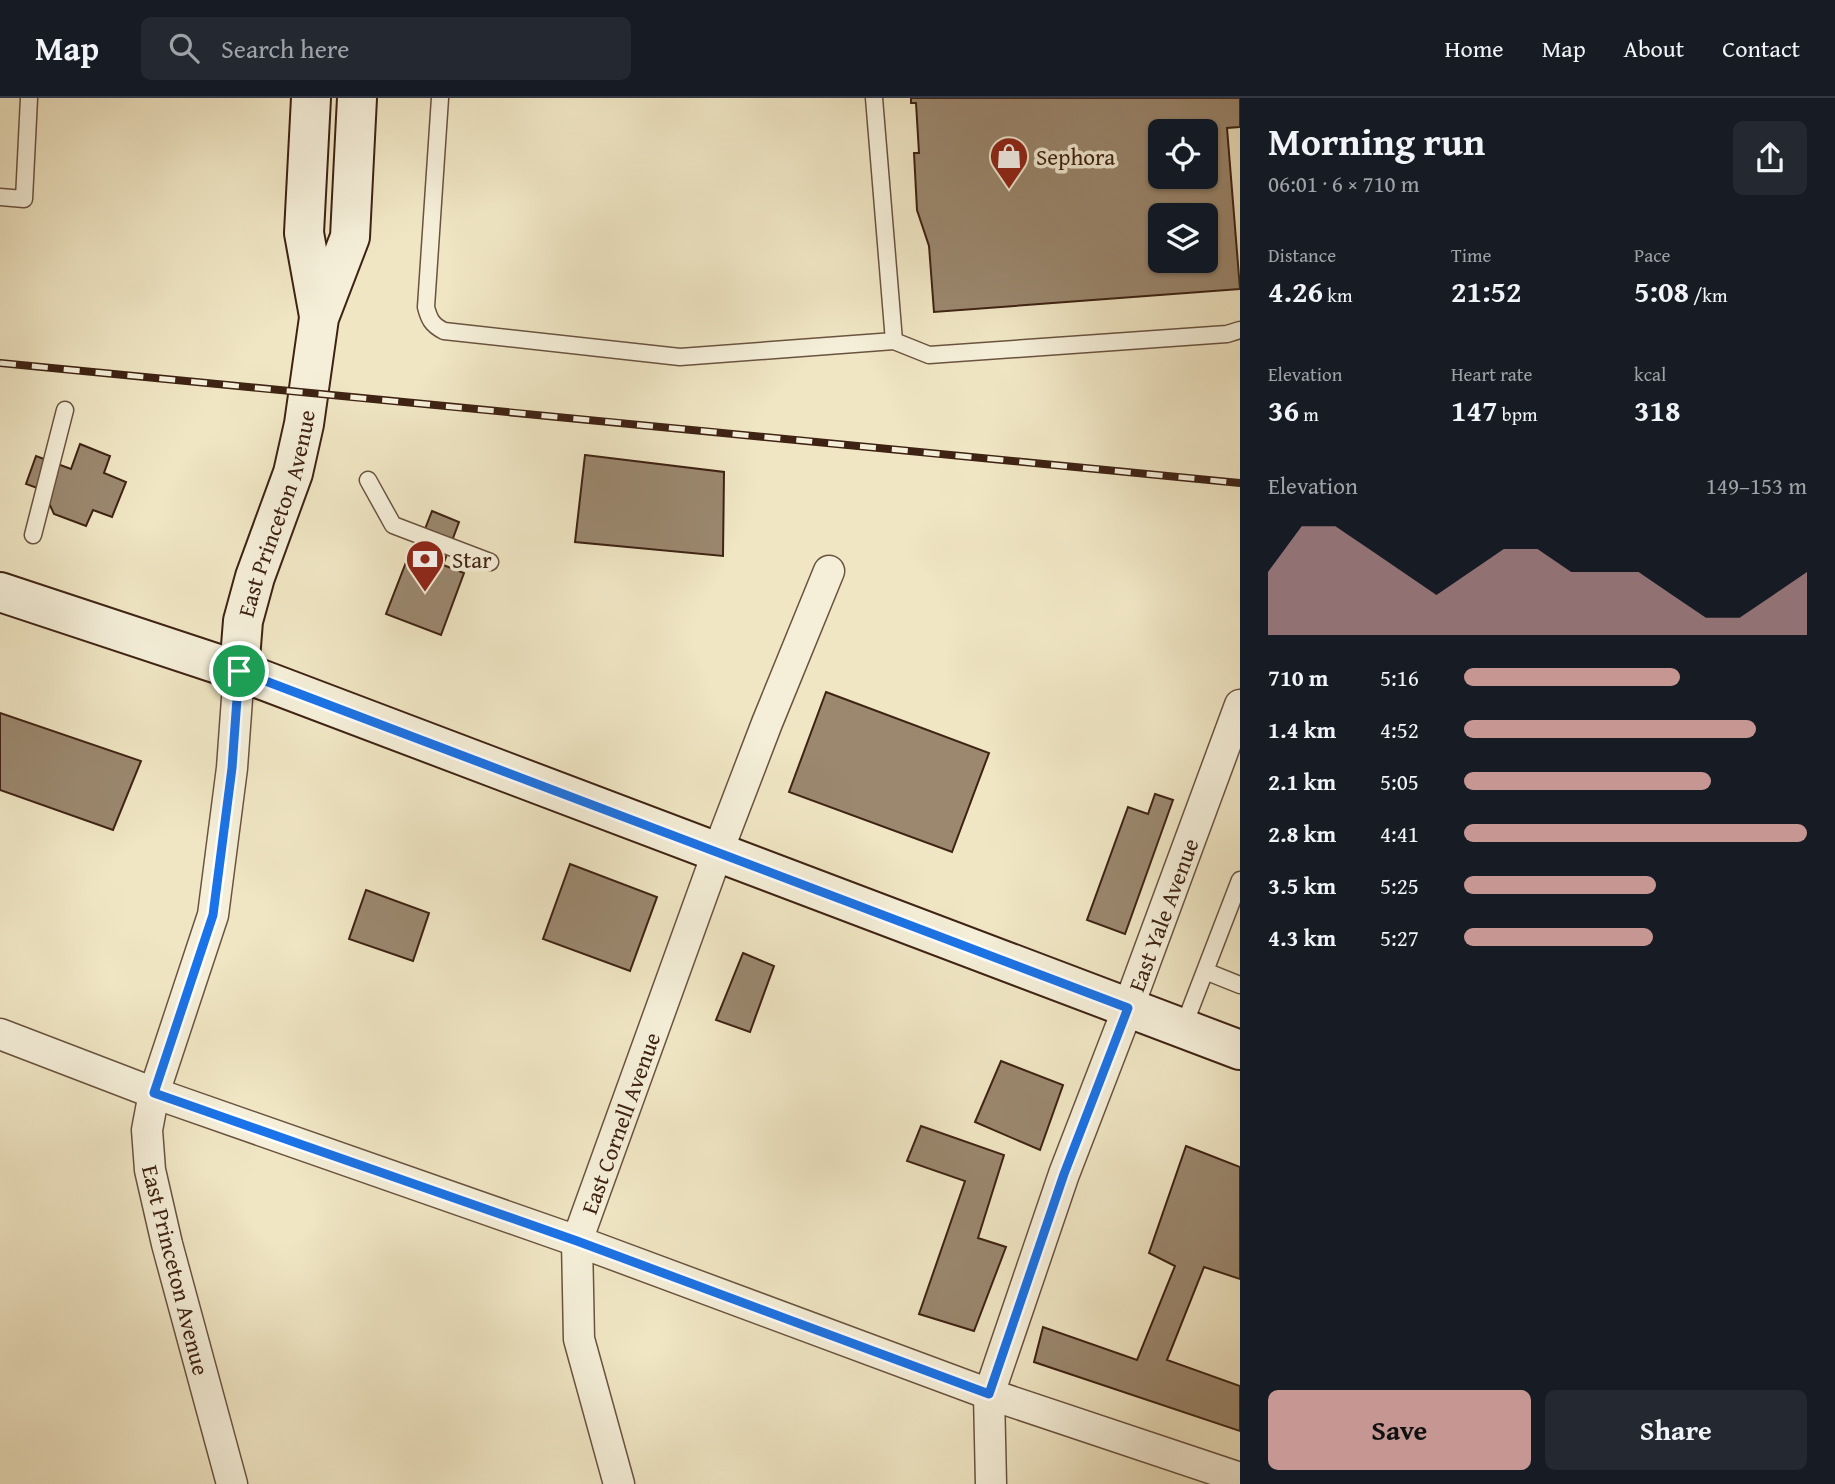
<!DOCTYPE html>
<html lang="en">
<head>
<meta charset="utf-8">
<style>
	:root { --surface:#171b24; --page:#242831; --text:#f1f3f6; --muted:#9ea1a6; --line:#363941; --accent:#c59692 }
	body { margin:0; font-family:"Gentium Book Plus",serif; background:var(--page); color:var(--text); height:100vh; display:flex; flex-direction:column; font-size:26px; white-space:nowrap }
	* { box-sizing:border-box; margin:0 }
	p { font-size:23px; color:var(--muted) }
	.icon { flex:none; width:38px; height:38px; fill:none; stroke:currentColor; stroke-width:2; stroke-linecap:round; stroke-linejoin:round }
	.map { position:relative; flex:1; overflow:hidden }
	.details { display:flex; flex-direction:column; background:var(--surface); width:595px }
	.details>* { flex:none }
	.buttons { position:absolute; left:1148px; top:21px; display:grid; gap:14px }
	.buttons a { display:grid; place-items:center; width:70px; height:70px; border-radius:10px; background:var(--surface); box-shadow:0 2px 5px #0004; font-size:35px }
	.pin { position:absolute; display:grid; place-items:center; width:60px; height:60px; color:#fff; margin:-30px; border:4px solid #fff; border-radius:50%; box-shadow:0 2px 7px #0007 }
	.round { display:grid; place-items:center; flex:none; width:74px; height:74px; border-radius:10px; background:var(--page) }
	.summary { display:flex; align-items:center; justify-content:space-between; height:119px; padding:0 28px }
	h1 { font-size:38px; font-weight:800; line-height:52px }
	.stats { display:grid; grid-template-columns:repeat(3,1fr); gap:10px; height:119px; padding:7px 28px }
	.stats div { display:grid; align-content:center }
	.stats b { font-size:30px; font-weight:800 }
	.stats small { font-size:19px; font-weight:400 }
	.stats p { font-size:19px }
	.chart { height:196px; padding:14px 28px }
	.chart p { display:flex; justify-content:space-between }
	.chart svg { width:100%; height:126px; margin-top:7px; fill:var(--accent); opacity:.7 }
	.cta { display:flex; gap:14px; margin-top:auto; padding:14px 28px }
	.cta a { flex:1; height:80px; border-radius:10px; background:var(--accent); color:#111; font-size:28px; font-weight:800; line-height:80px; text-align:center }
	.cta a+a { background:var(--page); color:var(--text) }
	ul { padding:0 28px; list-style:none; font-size:23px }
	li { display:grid; grid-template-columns:112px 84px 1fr; align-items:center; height:52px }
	li i { height:18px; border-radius:9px; background:var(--accent) }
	header { display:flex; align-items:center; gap:42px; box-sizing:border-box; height:98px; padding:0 35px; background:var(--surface); border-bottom:2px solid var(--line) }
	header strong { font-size:33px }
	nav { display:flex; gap:38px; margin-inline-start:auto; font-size:24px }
	.search { width:490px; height:63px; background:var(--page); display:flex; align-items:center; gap:18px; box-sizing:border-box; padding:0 24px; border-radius:10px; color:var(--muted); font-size:26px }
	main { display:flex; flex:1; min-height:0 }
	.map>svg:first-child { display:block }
</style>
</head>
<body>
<header>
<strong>Map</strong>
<div class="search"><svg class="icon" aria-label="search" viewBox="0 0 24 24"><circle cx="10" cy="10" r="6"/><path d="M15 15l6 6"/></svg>Search here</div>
<nav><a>Home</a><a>Map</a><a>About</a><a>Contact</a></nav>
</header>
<main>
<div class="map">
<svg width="1240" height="1386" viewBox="0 0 1240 1386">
	<rect width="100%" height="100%" fill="#f0e6c4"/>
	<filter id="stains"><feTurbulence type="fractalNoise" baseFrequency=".00286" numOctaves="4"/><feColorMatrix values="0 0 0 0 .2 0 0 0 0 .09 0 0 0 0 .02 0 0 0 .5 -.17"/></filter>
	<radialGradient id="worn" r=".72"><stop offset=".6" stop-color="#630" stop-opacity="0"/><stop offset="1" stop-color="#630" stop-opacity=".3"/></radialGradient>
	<path fill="#9b886f" stroke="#3e2213" stroke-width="2" fill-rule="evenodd" d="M 911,0 L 1240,0 L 1240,29 L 1227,30 L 1240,191 L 934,214 L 929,148 L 917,112 L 914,55 L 919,55 L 916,5 L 911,5 ZM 1160,33 L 1206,33 L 1206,79 L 1160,79 ZM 1160,117 L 1206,117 L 1206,163 L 1160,163 Z
		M 80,346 L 110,358 L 104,375 L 126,384 L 112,419 L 93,412 L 86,428 L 54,416 L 43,392 L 26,386 L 36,358 L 71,371 Z
		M 585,357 L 724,374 L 723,458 L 575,444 Z
		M 432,413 L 459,424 L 443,467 L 415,457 Z
		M 410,454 L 464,475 L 441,537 L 386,516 Z
		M 826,594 L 989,655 L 952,754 L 789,694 Z
		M 0,615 L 141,663 L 113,732 L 0,692 Z
		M 1155,696 L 1173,702 L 1125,836 L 1087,822 L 1128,709 L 1148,716 Z
		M 570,766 L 657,799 L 630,873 L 543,841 Z
		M 366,792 L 429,815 L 413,863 L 349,841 Z
		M 743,855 L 774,868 L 750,934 L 716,922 Z
		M 1001,963 L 1063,987 L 1040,1052 L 975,1024 Z
		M 921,1028 L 1004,1057 L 978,1140 L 1006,1149 L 974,1233 L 919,1216 L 965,1083 L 907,1063 Z
		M 1186,1048 L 1240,1069 L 1240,1181 L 1204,1169 L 1167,1262 L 1240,1288 L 1240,1333 L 1034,1264 L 1043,1229 L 1137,1262 L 1175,1168 L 1149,1155 Z"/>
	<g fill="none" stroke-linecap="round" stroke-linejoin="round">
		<g stroke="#6a533f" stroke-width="19">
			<path id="lane" d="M 440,0 L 426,209 C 429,221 432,227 444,233 L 680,259 L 894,243 L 874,0
				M 0,99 L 24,101 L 29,0
				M 894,243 L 929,257 L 1227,236 L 1240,232
				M 368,382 L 393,427 L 490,464
				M 33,437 L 65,312
				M 1205,873 L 1240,887
				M 1183,930 L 1240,782"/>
		</g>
		<g stroke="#6a533f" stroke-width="33">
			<g id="street">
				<path d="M 0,936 L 154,995 L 577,1143 L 989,1296 L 1240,1380"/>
				<path d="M 232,1386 L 167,1146 L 150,1072 L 147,1032 L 154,995 L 213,817 L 232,670 L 239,573"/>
				<path id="s1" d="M 619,1386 L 579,1241 L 577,1143 L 718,753 L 767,625 L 829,473"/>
				<path id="s2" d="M 991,1386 L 989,1296 L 1064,1076 L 1128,910 L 1240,607"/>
			</g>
		</g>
		<g stroke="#3e2213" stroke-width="42">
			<g id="secondary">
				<path d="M 311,0 L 304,135 L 319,218"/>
				<path d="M 0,494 L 239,573 L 1240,952"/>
				<path id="s3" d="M 239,573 L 243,523 L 255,479 L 293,375 L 304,326 L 319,220 L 350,139 L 357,0"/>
			</g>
		</g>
		<use href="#lane" stroke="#f5efd9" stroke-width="16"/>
		<use href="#street" stroke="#f5efd9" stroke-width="30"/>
		<use href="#secondary" stroke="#f5efd9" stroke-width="38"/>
		<g stroke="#3e2213" stroke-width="8">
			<path id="rail" d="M 0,265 L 1240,385"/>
		</g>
		<use href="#rail" stroke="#f5efd9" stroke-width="5" stroke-dasharray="16" stroke-linecap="butt"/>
	</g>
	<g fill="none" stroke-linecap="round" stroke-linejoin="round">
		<g stroke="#fff" stroke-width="14">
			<path id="route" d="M 239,573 L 1128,910 L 1064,1076 L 989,1296 L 577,1143 L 154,995 L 213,817 L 232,670 Z"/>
		</g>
		<use href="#route" stroke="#1a73e8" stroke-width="9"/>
	</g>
	<defs>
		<g id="shop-pin" transform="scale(2.0125)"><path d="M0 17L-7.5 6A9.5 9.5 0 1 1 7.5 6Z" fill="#8f2418" stroke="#f5efd9"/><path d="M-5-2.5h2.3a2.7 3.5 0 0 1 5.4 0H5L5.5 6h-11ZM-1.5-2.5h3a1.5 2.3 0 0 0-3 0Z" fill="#fff"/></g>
		<g id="bank-pin" transform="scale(2.0125)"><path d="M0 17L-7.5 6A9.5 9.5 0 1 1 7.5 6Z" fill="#8f2418" stroke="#f5efd9"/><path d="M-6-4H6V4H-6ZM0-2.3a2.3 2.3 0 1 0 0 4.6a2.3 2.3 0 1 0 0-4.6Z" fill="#fff"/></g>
	</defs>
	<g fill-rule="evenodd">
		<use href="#shop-pin" x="1009" y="58"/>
		<use href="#bank-pin" x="425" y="461"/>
	</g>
	<g text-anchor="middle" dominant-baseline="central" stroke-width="7" stroke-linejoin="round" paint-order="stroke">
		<g font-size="23" fill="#3e2213" stroke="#f5efd9" text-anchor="start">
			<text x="1036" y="58">Sephora</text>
			<text x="452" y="461">Star</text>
		</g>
		<g font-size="23" fill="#3e2213" stroke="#f5efd9">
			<text stroke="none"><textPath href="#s3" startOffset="163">East Princeton Avenue</textPath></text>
			<text stroke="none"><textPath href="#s2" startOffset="600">East Yale Avenue</textPath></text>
			<text stroke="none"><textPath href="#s1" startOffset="374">East Cornell Avenue</textPath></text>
			<text transform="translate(176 1172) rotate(76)">East Princeton Avenue</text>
		</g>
	</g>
	<rect width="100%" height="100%" filter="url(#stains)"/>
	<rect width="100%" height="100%" fill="url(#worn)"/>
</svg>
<div class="buttons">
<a><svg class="icon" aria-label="locate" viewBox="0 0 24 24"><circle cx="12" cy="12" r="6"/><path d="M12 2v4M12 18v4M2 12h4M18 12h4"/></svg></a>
<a><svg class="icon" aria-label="layers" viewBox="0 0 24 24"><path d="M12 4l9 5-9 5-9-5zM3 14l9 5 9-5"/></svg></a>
</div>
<div class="pin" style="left:239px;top:573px;background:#1e9e55"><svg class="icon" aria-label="arrive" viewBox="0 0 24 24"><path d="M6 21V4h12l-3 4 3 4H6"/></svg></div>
</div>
<section class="details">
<div class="summary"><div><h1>Morning run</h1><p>06:01 · 6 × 710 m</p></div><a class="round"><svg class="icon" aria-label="share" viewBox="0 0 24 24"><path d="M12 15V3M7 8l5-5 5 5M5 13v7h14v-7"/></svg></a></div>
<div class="stats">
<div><p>Distance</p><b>4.26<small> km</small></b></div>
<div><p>Time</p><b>21:52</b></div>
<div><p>Pace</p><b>5:08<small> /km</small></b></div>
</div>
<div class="stats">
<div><p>Elevation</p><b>36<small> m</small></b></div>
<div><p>Heart rate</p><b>147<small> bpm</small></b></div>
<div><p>kcal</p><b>318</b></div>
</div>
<div class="chart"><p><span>Elevation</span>149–153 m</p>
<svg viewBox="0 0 160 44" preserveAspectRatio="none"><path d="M0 44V22L10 6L20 6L30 14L40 22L50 30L60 22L70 14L80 14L90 22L100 22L110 22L120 30L130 38L140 38L150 30L160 22V44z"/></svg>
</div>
<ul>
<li><b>710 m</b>5:16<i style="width:63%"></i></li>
<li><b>1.4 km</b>4:52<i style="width:85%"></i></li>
<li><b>2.1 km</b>5:05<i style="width:72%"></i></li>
<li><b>2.8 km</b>4:41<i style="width:100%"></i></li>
<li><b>3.5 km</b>5:25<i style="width:56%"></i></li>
<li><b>4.3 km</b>5:27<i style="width:55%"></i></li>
</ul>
<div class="cta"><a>Save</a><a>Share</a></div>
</section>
</main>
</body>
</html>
